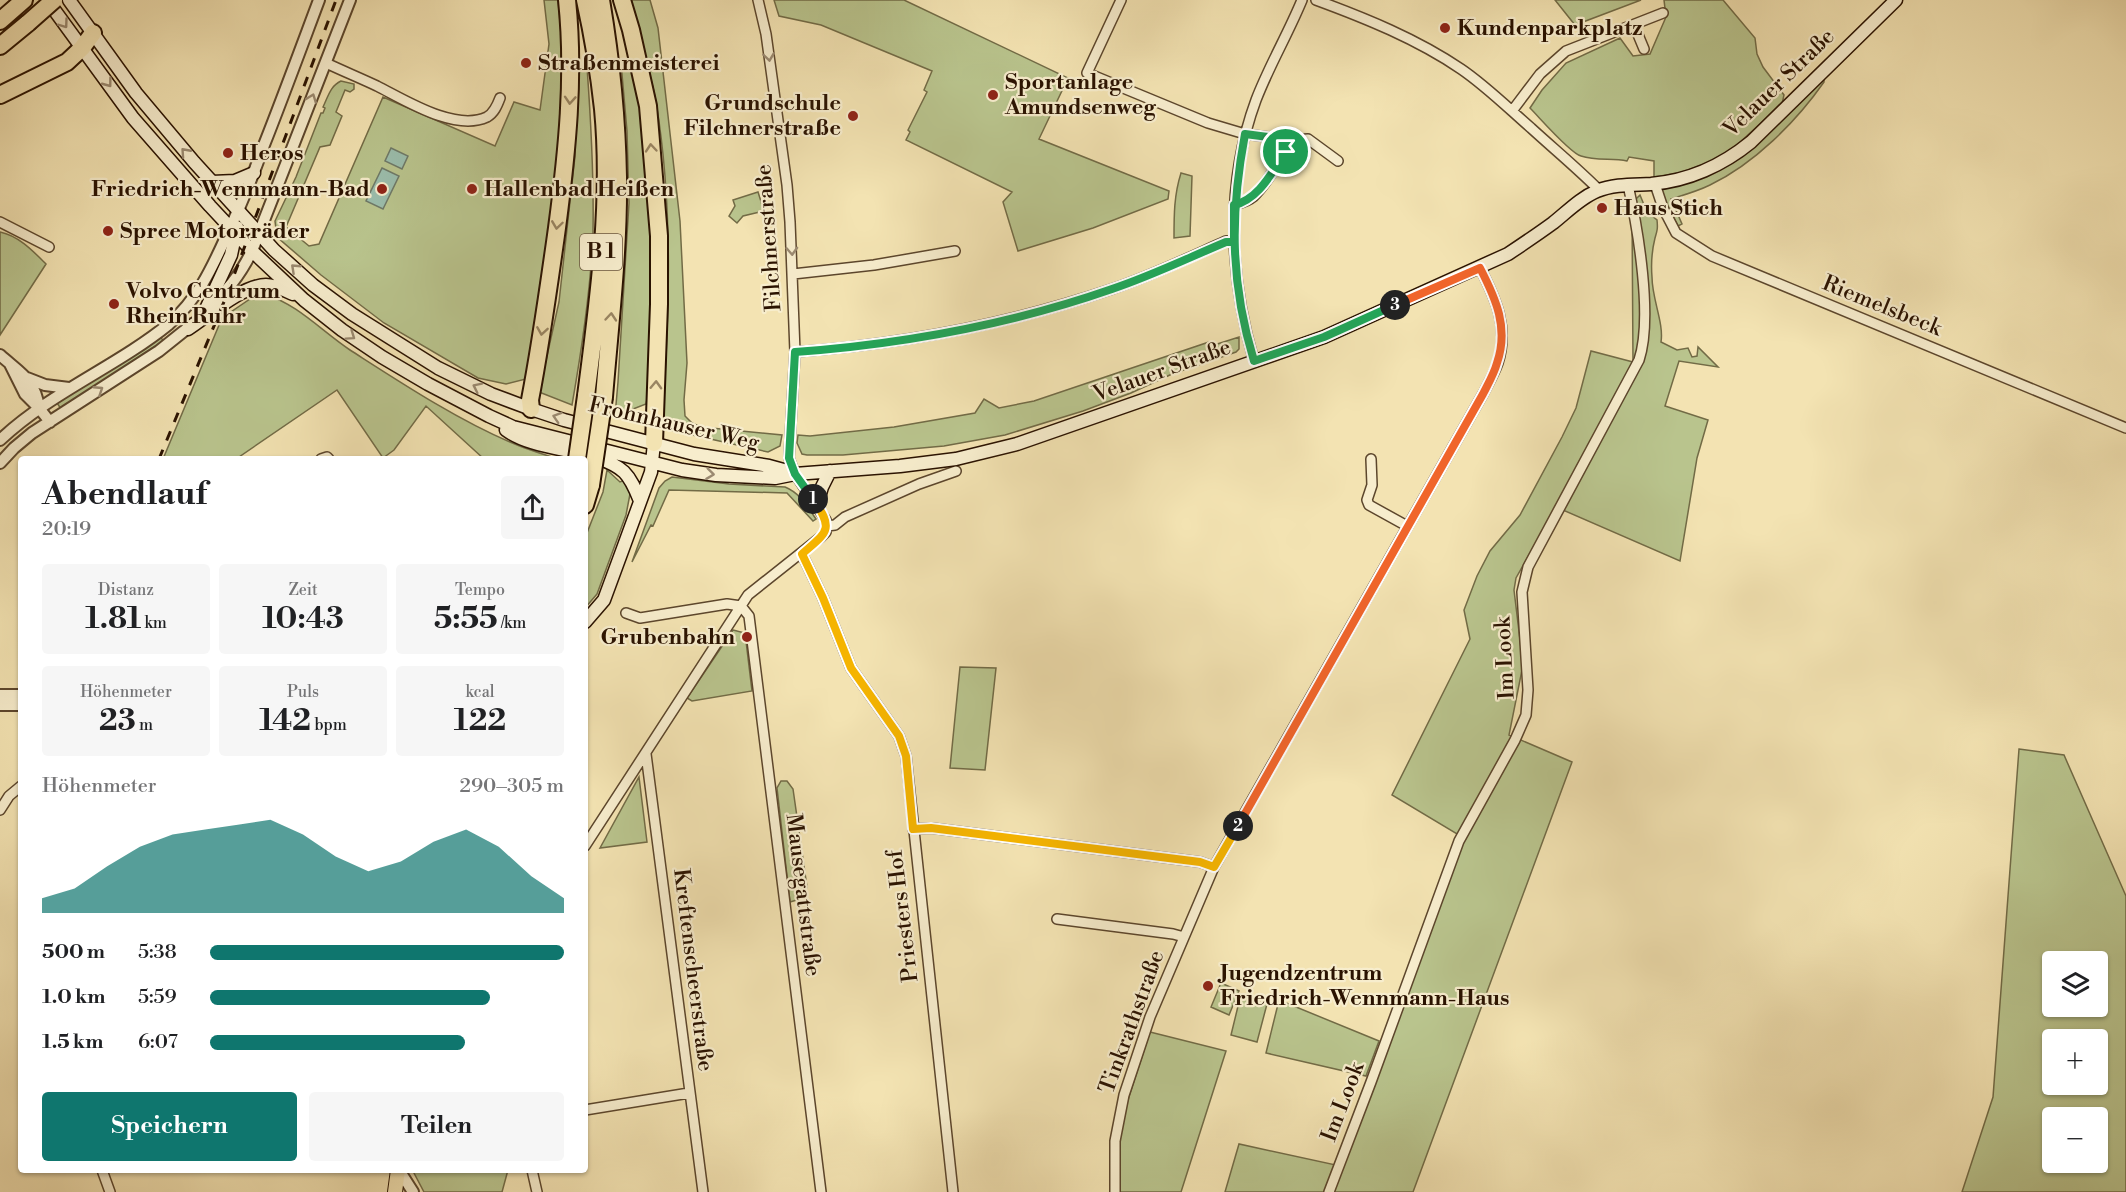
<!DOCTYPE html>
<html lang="de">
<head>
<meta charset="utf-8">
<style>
	:root { --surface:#fff; --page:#f6f6f6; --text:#202124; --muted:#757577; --accent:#0f766e }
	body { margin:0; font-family:"Libre Bodoni",serif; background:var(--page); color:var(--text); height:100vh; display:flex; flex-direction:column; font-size:22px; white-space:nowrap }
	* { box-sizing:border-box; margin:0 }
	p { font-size:20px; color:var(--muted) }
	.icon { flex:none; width:33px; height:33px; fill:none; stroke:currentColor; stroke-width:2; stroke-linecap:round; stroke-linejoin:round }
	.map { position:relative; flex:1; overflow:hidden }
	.side { position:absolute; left:18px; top:456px; width:570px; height:717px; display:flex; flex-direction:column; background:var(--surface); border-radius:6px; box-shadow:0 2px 4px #0004 }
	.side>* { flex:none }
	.buttons { position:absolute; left:2042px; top:951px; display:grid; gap:12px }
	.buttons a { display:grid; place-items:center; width:66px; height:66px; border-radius:6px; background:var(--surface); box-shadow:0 2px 4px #0004; font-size:30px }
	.pin { position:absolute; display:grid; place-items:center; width:51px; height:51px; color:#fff; margin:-26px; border:3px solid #fff; border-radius:50%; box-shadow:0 2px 6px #0007 }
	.km { position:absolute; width:30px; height:30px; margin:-15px; border-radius:50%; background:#222; color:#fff; font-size:16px; line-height:30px; text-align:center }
	.round { display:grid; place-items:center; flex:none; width:63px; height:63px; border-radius:6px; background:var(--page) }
	.overview { display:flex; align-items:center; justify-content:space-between; height:102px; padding:0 24px }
	h1 { font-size:33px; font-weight:700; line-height:45px }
	.metrics { display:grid; grid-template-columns:repeat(3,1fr); gap:9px; height:102px; padding:6px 24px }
	.metrics div { display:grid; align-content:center; border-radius:6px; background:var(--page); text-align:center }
	.metrics b { font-size:30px; font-weight:700 }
	.metrics small { font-size:16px; font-weight:400 }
	.metrics p { font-size:16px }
	.chart { height:168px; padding:12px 24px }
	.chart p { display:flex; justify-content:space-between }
	.chart svg { width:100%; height:108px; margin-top:6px; fill:var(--accent); opacity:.7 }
	.button { display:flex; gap:12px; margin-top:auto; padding:12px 24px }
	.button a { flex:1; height:69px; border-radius:6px; background:var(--accent); color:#fff; font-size:24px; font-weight:700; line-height:69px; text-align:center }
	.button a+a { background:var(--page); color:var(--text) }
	ul { padding:0 24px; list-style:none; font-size:20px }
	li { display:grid; grid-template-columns:96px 72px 1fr; align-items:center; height:45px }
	li i { height:15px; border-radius:8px; background:var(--accent) }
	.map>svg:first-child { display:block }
</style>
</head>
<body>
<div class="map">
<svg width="2126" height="1192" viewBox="0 0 2126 1192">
	<rect width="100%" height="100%" fill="#f3e3b2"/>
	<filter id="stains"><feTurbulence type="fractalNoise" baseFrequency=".00333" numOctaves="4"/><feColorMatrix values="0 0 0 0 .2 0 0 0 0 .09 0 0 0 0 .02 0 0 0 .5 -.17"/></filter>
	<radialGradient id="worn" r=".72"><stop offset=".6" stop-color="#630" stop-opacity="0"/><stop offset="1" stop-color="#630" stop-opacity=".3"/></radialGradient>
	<path fill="#b9c48d" stroke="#726b46" stroke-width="1.5" fill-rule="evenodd" d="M 544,0 L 558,0 L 561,34 L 562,113 L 559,159 L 526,379 L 506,384 L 478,378 L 384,323 L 321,275 L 277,237 L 275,221 L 296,177 L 321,113 L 323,113 L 325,108 L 323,107 C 328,97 330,86 341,81 L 354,84 L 354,89 L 350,92 L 345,90 L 336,112 L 342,116 L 330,145 L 320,147 L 286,227 L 309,246 L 319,244 L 383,97 L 495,146 L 514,102 L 540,110 L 549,44 Z
		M 628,0 L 650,0 L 658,28 L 680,221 L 687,363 L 684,400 L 685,416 L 692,423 L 701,427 L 782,435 L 780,446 L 768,452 L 670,430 L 662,427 C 669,319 674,209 656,102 C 650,68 637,33 628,0 Z
		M 774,0 L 904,0 L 1068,78 L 1039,139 L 1169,191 L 1168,199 L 1093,228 L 1018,251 L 1003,202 L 1012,192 L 906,140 L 910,132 L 908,130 L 927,92 L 924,90 L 932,71 L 821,25 L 779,16 Z
		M 1555,0 L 1641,0 L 1575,25 Z
		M 1664,0 L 1723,0 L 1755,38 L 1757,54 L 1763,67 L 1784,95 L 1782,104 L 1738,144 L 1714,161 L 1679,173 L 1654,177 L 1654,161 L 1629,157 L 1627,161 C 1612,158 1596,161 1581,156 C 1570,153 1540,118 1530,108 L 1542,90 L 1566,63 L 1620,38 L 1633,56 L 1650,54 L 1666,17 Z
		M 632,59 C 659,166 652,274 650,383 L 646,404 L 615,416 L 618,382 L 629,203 L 627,131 L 621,63 Z
		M 575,67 L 587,67 C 591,122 594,177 593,232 C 591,290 582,348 572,405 L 539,392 L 559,302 L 575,156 Z
		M 1824,78 L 1824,82 C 1796,122 1754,164 1710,185 C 1698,191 1684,195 1671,199 L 1682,224 L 1678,226 L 1663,197 L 1660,187 L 1734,162 Z
		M 1181,173 L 1192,176 L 1190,236 L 1174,238 C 1174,215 1174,195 1181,173 Z
		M 758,192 L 764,211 L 743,216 L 737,223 L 729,216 L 735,206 L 733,200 Z
		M 1640,195 L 1647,212 L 1657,220 C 1658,229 1657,231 1655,238 C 1652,250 1651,265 1652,277 C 1652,299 1664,323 1661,342 L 1677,350 L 1688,348 L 1692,357 L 1697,356 L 1698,347 L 1718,367 L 1679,361 L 1665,406 L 1708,420 L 1697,458 L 1680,561 L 1556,507 L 1516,578 L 1514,590 L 1523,665 L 1509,735 L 1572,762 L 1413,1192 L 1225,1192 L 1239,1144 L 1340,1166 L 1459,835 L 1392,795 L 1470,639 L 1464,610 L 1477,576 L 1490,551 L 1520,515 L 1562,437 L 1576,408 L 1591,351 L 1633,362 L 1632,212 L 1635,200 Z
		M 0,232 C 19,236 33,251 46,264 L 0,335 Z
		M 266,295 C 296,303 324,333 350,350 C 400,382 456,419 510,442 C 526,449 542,454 558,459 L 484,459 L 426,406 L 394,450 L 383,458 L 337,390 L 236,459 L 163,459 L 222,318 L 253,297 Z
		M 161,337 L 163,341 L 61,409 L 57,403 Z
		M 1239,337 L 1239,349 L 1236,352 L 1172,374 L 1131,393 L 1083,411 L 1005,435 L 944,446 L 843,455 L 807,455 L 802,454 L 797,443 L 798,435 L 810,436 L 894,427 L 975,413 L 984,399 L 999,408 L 1034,401 L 1209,342 L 1211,346 Z
		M 607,470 L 620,482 L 625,480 L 630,494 L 626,515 L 597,594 L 585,608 L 585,538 L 603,492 Z
		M 672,477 L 729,484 L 785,487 C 800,493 807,506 816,519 L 813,521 L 787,493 L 669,490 L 653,526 L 651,525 L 632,562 L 659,488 L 665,481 Z
		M 733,630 L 745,633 L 752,691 L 692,701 L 687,698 Z
		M 960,667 L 996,668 L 985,770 L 950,768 Z
		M 2019,749 L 2064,755 L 2126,896 L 2126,1192 L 1962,1192 L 1993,1097 ZM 2052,962 L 2097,962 L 2097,1006 L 2052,1006 ZM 2052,1040 L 2097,1040 L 2097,1084 L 2052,1084 ZM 2052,1118 L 2097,1118 L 2097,1162 L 2052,1162 Z
		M 639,777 L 647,842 L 600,848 Z
		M 781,781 L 787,781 L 793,789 L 807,887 L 800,899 L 790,902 L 777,788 Z
		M 1221,983 L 1239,991 L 1229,1015 L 1211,1007 Z
		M 1240,998 L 1267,1004 L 1257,1042 L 1231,1035 Z
		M 1279,1000 L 1379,1041 L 1366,1076 L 1266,1053 Z
		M 1150,1032 L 1226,1051 L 1181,1192 L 1120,1192 L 1118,1149 L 1124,1112 Z
		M 414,1170 L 508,1170 L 502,1192 L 424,1192 L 414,1173 Z"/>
	<path fill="#9bbead" stroke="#6e7968" stroke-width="1.5" d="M 391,148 L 408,156 L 402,169 L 385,161 Z
		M 382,168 L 399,176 L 383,209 L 366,201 Z"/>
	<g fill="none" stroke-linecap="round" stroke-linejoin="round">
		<g stroke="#5c462c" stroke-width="12">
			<path id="minor" d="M 1121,0 L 1087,73 L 1208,123 L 1245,134 L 1292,140
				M 1316,0 C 1365,18 1417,39 1461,69 C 1486,86 1508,108 1531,128 C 1554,149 1577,168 1599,190
				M 1634,25 L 1644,49
				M 326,63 C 343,71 360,78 377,86 C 405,100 455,132 487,117 C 494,113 497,106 500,98
				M 1512,111 L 1540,74 L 1566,51 L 1663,13
				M 1655,184 L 1663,208 L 1676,233 L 1712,256 L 2126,428
				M 1234,205 C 1241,203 1247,202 1253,197 C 1265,186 1284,155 1292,140 L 1308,139 L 1338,161
				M 0,222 L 49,247
				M 793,274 L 874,265 L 955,251
				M 795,352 C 903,344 1009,324 1112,289 C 1151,276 1188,258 1226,241 L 1234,242
				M 1254,361 C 1229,276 1225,184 1256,100 C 1269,66 1288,34 1302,0
				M 321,459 L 327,457 L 329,459
				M 1371,459 L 1372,485 L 1367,500 L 1369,505 L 1407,526
				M 827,526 L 835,525 L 845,517 L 919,484 L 956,471
				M 802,554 L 823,598 L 851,668 L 899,736 L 906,756 L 953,1192
				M 741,606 L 749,616 L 821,1192
				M 626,613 L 640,618 L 727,604 L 741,606
				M 646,754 L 703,1192
				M 0,810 L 9,796 L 21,786
				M 913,829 L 931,828 L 1200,862 L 1214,867
				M 585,846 L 748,595 L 821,537 L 826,532 L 826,520 L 795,474 L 789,458 L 795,352 L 790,222 L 787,185 L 766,34 L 758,0
				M 1057,919 L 1173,934 L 1184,937
				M 585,1110 L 689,1093
				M 102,1170 L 110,1192
				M 532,1170 L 537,1192
				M 1115,1192 L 1115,1141 L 1124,1095 L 1150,1017 L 1214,867 L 1483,394 C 1488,384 1494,374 1498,363 C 1509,328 1496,299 1480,268
				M 1329,1192 L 1371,1082 L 1459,841 L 1515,740 L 1526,715 L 1528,690 L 1522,592 L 1528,567 L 1639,360 C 1653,318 1638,229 1628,185"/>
		</g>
		<g stroke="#5c462c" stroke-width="14">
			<path id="tertiary" d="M 206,309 C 227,292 240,275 252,251 L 350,0
				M 0,355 C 20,373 35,379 39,408
				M 10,364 L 25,394 L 39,408 L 50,422
				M 27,378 L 45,385 L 69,388
				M 0,440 C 51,392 116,367 169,324 C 197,300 211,270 226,237 C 240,207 253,176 264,145 C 283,97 301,48 319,0
				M 0,463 L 14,448 L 32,433 L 159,351 L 194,323
				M 0,695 L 21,695
				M 0,705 L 21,705
				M 399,1170 L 413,1192"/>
		</g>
		<g stroke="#2a1200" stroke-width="15">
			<path id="secondary" d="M 47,0 L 133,118 L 210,206 L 252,251 L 304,300 L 342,330 L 382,357 L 428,384 L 489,416 L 513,427 L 682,470 L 716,475 L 775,478 L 795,474 L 900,466 L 956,459 L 1017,444 L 1324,337 L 1508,254 C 1523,244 1538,234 1553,223 C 1567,212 1580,198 1597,191 C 1614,184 1634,185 1651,184 C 1688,181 1723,165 1751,142 L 1896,0
				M 69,0 L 136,93 L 194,162 L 274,250 L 313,285 L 352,314 L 438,368 L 491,394 L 531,409 L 564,420 L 694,454 L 769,466 L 791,472
				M 212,182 L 235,181 L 254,173
				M 206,309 L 231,255 L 237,227
				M 188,329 C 208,316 243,285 266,285 C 275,285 284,290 293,294
				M 506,430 C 537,453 598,448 624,472 C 632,480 636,491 640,501
				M 817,504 L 822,487 L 830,471
				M 585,622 L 604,600 L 625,543 L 651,472 L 654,443"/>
		</g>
		<g stroke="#2a1200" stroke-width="16">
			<path id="primary" d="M 395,1192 L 398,1170"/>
		</g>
		<g stroke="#2a1200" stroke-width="20">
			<path id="motorway" d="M 585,0 C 593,36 599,72 603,109 C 612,203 598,303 586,396
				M 601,0 C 611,59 617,118 618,177 C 619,250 610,324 604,397
				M 622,0 L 631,30 L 648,106 L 659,236 L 659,304 L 654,443
				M 0,21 L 24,0
				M 0,46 L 28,23
				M 0,95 L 67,62 L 82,48 L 93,33
				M 531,409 L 530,400 C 541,343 549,285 557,228 C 567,152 575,76 567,0
				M 585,505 L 591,485"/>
		</g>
		<use href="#minor" stroke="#f7edcd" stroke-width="9"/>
		<use href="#tertiary" stroke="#f7edcd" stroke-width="10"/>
		<use href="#secondary" stroke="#f7edcd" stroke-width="12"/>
		<use href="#primary" stroke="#f3e3b2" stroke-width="14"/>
		<use href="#motorway" stroke="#f3e3b2" stroke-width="16"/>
		<path stroke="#2a1200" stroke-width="3" stroke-dasharray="10 10" stroke-linecap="butt" d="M 159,459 L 226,297 L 336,0"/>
		<g stroke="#2a1200" stroke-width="20" stroke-linecap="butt">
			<path id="motorway-bridge" d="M 28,23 L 54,0
				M 577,459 L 586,396
				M 591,485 L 604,397"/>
		</g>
		<use href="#motorway-bridge" stroke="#f3e3b2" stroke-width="16"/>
	</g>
	<defs><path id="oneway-chevron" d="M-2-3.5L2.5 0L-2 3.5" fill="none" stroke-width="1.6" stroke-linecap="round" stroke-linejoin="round" transform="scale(1.5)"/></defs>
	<g stroke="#9b8a71">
		<use href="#oneway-chevron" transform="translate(64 24) rotate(54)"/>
		<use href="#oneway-chevron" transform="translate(769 57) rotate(82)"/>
		<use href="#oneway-chevron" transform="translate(108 83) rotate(53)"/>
		<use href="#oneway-chevron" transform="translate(312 98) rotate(-69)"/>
		<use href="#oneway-chevron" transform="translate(185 152) rotate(-132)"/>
		<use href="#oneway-chevron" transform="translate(792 251) rotate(87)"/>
		<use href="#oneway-chevron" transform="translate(295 268) rotate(-137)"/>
		<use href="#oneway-chevron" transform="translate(351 336) rotate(35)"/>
		<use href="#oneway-chevron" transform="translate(477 387) rotate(-154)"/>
		<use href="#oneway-chevron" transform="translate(99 390) rotate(-33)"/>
		<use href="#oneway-chevron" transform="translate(557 417) rotate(-162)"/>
		<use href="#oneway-chevron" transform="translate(710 474) rotate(7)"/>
	</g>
	<g stroke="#998562">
		<use href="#oneway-chevron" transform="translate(570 100) rotate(94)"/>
		<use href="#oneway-chevron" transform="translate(651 148) rotate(-95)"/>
		<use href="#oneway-chevron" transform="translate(557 225) rotate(98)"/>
		<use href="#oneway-chevron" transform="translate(611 317) rotate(-85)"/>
		<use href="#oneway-chevron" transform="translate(542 331) rotate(99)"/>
		<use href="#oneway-chevron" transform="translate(656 385) rotate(-88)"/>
	</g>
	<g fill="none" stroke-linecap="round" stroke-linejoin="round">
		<g stroke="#fff" stroke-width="12">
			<path id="split-1" d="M 813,499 L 795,474 L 789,458 L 795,352 C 903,344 1009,325 1112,289 C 1151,276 1188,258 1226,242 L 1234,242 L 1234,205 C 1259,199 1272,172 1286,152"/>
		</g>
		<g stroke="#fff" stroke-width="12">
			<path id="split-2" d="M 813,499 C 835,530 827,532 802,554 L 823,598 L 851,668 L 899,736 L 906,756 L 913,829 L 931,828 L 1200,862 L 1214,867 L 1238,826"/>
		</g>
		<g stroke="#fff" stroke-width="12">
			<path id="split-3" d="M 1238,826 L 1483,394 C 1488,384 1494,374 1497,363 C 1509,328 1496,299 1480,268 L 1395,305"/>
		</g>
		<g stroke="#fff" stroke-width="12">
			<path id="split-4" d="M 1286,152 L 1292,140 L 1245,134 C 1230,214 1230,282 1254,361 L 1324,337 L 1395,305"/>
		</g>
		<use href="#split-1" stroke="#22a559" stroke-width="8"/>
		<use href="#split-2" stroke="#f5b400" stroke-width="8"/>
		<use href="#split-3" stroke="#f0652b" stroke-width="8"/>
		<use href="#split-4" stroke="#22a559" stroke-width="8"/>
	</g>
	<g fill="#8f2418" stroke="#f7edcd" stroke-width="2">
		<circle cx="1445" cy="28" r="6"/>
		<circle cx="526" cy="63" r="6"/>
		<circle cx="993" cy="95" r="6"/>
		<circle cx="853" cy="116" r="6"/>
		<circle cx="228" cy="153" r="6"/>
		<circle cx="382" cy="189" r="6"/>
		<circle cx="472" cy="189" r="6"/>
		<circle cx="1602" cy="208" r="6"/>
		<circle cx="108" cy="231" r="6"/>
		<circle cx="114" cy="304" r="6"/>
		<circle cx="747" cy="637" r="6"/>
		<circle cx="1208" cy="986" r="6"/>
	</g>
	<g text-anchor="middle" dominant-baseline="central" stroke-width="4.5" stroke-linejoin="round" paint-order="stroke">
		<rect fill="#f7edcd" stroke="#68543e" stroke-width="1.5" x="580" y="234" width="42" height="36" rx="4.5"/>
		<g font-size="21" font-weight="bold" fill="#2a1200">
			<text x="601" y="252">B 1</text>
		</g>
		<g font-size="22" font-weight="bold" fill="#2a1200" stroke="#f7edcd" text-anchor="start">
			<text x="1457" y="28">Kundenparkplatz</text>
			<text x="538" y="63">Straßenmeisterei</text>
			<text x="1005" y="82">Sportanlage<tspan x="1005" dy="25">Amundsenweg</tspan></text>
			<text x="841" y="103" text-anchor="end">Grundschule<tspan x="841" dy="25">Filchnerstraße</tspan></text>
			<text x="240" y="153">Heros</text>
			<text x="370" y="189" text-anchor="end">Friedrich-Wennmann-Bad</text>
			<text x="484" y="189">Hallenbad Heißen</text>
			<text x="1614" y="208">Haus Stich</text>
			<text x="120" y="231">Spree Motorräder</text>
			<text x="126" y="291">Volvo Centrum<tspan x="126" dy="25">Rhein Ruhr</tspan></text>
			<text x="735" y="637" text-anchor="end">Grubenbahn</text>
			<text x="1220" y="973">Jugendzentrum<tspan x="1220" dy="25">Friedrich-Wennmann-Haus</tspan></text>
		</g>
		<g font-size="22" fill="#2a1200" stroke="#f7edcd">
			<text transform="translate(1779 83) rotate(-44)">Velauer Straße</text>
			<text transform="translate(769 238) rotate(-94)">Filchnerstraße</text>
			<text transform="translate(1882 306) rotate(22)">Riemelsbeck</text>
			<text transform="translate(1162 371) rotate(-20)">Velauer Straße</text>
			<text transform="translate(674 424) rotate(13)">Frohnhauser Weg</text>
			<text transform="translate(1505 658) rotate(-93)">Im Look</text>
			<text transform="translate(803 895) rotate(83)">Mausegattstraße</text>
			<text transform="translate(903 916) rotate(-97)">Priesters Hof</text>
			<text transform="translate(693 970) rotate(83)">Kreftenscheerstraße</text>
			<text transform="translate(1132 1022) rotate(-70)">Tinkrathstraße</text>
			<text transform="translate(1343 1102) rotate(-69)">Im Look</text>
		</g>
	</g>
	<rect width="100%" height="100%" filter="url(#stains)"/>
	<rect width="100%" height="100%" fill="url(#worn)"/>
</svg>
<div class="buttons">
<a><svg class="icon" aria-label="layers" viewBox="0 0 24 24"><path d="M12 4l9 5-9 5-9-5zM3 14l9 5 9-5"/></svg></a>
<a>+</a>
<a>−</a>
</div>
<div class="pin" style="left:1286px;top:152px;background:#1e9e55"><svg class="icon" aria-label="arrive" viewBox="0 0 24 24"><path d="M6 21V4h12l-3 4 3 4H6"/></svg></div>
<b class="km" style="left:813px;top:499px">1</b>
<b class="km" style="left:1238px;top:826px">2</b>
<b class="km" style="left:1395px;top:305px">3</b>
<section class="side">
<div class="overview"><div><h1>Abendlauf</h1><p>20:19</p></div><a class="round"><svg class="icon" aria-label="share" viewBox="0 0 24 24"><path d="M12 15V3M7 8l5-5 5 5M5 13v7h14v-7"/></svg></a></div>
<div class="metrics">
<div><p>Distanz</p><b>1.81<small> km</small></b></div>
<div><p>Zeit</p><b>10:43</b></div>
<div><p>Tempo</p><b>5:55<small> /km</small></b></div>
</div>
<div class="metrics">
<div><p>Höhenmeter</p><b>23<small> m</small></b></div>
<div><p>Puls</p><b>142<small> bpm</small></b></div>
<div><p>kcal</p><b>122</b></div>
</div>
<div class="chart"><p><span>Höhenmeter</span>290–305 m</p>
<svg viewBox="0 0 160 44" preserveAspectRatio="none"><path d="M0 44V38L10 34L20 25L30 17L40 12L50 10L60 8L70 6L80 12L90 21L100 27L110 23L120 15L130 10L140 17L150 29L160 38V44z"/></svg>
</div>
<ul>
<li><b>500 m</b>5:38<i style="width:100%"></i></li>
<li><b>1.0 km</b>5:59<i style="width:79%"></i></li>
<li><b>1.5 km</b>6:07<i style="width:72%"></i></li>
</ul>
<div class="button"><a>Speichern</a><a>Teilen</a></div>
</section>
</div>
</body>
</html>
